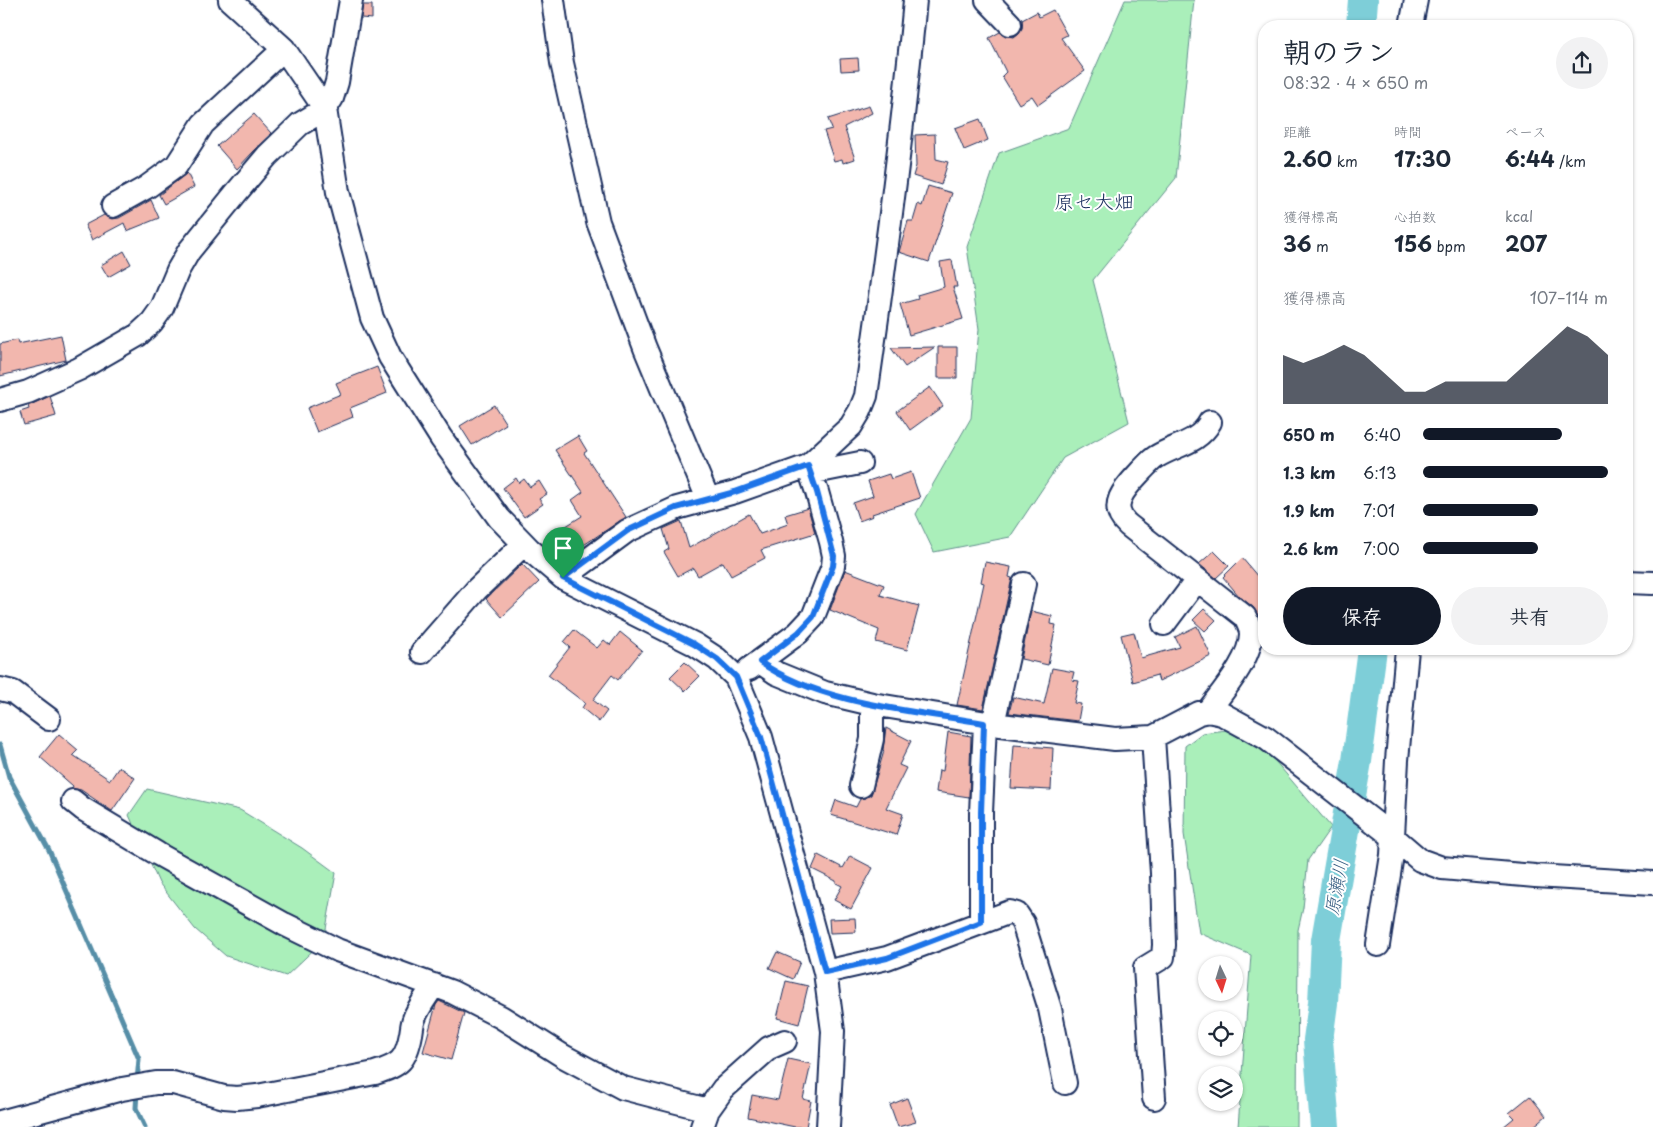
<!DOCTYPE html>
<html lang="ja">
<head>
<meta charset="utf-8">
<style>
	:root { --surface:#fff; --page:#f2f2f3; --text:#1f2937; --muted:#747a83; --accent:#111827 }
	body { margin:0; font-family:"Playpen Sans","Klee One",sans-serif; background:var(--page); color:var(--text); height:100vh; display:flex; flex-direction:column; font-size:19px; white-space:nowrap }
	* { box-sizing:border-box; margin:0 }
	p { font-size:16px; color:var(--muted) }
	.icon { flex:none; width:28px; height:28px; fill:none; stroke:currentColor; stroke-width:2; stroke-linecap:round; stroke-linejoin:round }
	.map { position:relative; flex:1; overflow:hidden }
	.drawer { position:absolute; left:1258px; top:20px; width:375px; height:635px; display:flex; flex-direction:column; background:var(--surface); border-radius:20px; box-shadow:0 1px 4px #0004 }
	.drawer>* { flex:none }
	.needle { width:32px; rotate:176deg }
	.fabs { position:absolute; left:1198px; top:956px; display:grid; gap:10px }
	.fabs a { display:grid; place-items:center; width:45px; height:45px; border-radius:50%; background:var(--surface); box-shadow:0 1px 4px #0004; font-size:25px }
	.pin { position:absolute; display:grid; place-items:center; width:42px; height:42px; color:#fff; margin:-51px -21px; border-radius:50% 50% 50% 0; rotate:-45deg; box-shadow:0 0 5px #0007 }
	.pin .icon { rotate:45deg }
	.round { display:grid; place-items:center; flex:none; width:52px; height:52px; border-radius:26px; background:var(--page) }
	.headline { display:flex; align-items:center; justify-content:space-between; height:85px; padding:0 25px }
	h1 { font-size:28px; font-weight:700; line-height:38px }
	.stats { display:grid; grid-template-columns:repeat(3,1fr); gap:8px; height:85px; padding:5px 25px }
	.stats div { display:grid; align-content:center }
	.stats b { font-size:21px; font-weight:700 }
	.stats small { font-size:14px; font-weight:400 }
	.stats p { font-size:14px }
	.chart { height:140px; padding:10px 25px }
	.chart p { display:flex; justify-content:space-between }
	.chart svg { width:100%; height:90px; margin-top:5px; fill:var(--accent); opacity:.7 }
	.action { display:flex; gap:10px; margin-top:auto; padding:10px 25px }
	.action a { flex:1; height:58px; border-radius:30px; background:var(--accent); color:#fff; font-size:20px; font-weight:700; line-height:58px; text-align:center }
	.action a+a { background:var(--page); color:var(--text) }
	ul { padding:0 25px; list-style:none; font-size:16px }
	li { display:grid; grid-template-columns:80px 60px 1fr; align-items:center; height:38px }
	li i { height:12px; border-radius:6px; background:var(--accent) }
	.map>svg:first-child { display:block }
</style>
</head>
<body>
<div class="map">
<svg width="1653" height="1127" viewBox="0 0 1653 1127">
	<rect width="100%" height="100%" fill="#fff"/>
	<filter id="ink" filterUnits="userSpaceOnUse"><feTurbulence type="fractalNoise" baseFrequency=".02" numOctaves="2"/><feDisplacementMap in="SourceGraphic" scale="10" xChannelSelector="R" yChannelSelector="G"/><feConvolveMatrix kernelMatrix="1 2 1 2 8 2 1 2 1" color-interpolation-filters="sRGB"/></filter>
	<g filter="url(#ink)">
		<path fill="#aaefba" stroke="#628f8c" d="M 1125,0 L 1194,0 L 1176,178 L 1093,280 L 1129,422 L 1063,458 L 1010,537 L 934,552 L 916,514 L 971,418 L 979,329 L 967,247 L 999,153 L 1069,128 Z
			M 1226,730 L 1270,755 L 1331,827 L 1308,860 L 1303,908 L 1298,930 L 1297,1127 L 1238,1127 L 1251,955 L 1199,933 L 1184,834 L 1185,746 L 1202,733 Z
			M 147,789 L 240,810 L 302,848 L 336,873 L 324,940 L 286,976 L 226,956 L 195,929 L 159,883 L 129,815 Z"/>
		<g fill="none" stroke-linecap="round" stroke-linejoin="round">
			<path stroke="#568ea7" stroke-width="5" d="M 0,745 L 9,777 L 49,850 L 139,1059 L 137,1081
				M 137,1092 L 136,1108 L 145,1127"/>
			<path stroke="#7eced8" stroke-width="30" d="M 1361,26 L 1363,0
				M 1325,1127 L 1318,1040 L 1323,1003 L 1326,940 L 1357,761 L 1372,649"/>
		</g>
		<path fill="#f2b7ae" stroke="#1b2f5e" d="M 363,5 L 372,5 L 372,19 L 361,18 Z
			M 1053,10 L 1067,35 L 1061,38 L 1085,71 L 1038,105 L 1032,96 L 1019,104 L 1002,76 L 1006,72 L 989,38 L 1000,32 L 1006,36 L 1014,37 L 1019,33 L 1022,28 L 1022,20 L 1037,12 L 1039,17 Z
			M 858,58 L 859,70 L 841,71 L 840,59 Z
			M 869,106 L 872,113 L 844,127 L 855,159 L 843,163 L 842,159 L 834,161 L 824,131 L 832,129 L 828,119 Z
			M 254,114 L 271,133 L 237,169 L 217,146 Z
			M 980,119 L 988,140 L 964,150 L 955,128 Z
			M 935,134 L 936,159 L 948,162 L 941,185 L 913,176 L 916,166 L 915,135 Z
			M 187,173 L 194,187 L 164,204 L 159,195 Z
			M 928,186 L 952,193 L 929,262 L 899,252 L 908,221 L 913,221 L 918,204 L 922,206 Z
			M 151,200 L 159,218 L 127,231 L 124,223 L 92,240 L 85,225 L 104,215 L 112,219 L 119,218 Z
			M 124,251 L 131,264 L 108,277 L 101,265 Z
			M 952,260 L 957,287 L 953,287 L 963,319 L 909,335 L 900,304 L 918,299 L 917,295 L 944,287 L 940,262 Z
			M 61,335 L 66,360 L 0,376 L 0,344 L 17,340 L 18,344 Z
			M 935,347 L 905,367 L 891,348 Z
			M 938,347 L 957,347 L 957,378 L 938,378 Z
			M 377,367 L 387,393 L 350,408 L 353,417 L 317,432 L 307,408 L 341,394 L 336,383 Z
			M 930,387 L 943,406 L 910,430 L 897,411 Z
			M 50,396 L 56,416 L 24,425 L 20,412 L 29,409 L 28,406 Z
			M 494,405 L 506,424 L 472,445 L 460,426 Z
			M 578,436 L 587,451 L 584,453 L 626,517 L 564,558 L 550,536 L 582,516 L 572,500 L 583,492 L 555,450 Z
			M 911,472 L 920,498 L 872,514 L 873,516 L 859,521 L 853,503 L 873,496 L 868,481 L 889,474 L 891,479 Z
			M 516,478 L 519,483 L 524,479 L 530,487 L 539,481 L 547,494 L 539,499 L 543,504 L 524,517 L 503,488 Z
			M 808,508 L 815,533 L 761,550 L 765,558 L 731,576 L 723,562 L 698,576 L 693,568 L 678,576 L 664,552 L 669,549 L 663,529 L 681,521 L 689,548 L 749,514 L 760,534 L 788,524 L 785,515 Z
			M 1214,551 L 1229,566 L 1216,578 L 1199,564 Z
			M 1242,558 L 1264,584 L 1264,625 L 1253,607 L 1239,596 L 1223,577 Z
			M 985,562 L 1011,567 L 1009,577 L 1012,578 L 983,709 L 957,705 L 984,583 L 981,582 Z
			M 522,564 L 539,582 L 502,617 L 486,599 Z
			M 845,570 L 884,585 L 880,595 L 919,606 L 907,650 L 876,642 L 879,630 L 830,610 Z
			M 1204,609 L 1216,620 L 1205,631 L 1193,620 Z
			M 1031,611 L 1052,616 L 1051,624 L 1056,625 L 1048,665 L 1021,659 Z
			M 1197,626 L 1211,656 L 1159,681 L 1157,675 L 1133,682 L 1121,635 L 1134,632 L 1141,658 L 1180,647 L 1175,637 Z
			M 574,630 L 597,648 L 604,640 L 610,645 L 620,632 L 642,650 L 618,680 L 612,675 L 593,700 L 607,711 L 599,722 L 582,708 L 585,703 L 548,675 L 570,647 L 564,642 Z
			M 685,662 L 700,676 L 685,691 L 670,677 Z
			M 1052,668 L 1074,672 L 1072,680 L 1079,681 L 1074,703 L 1081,704 L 1078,721 L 1009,713 L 1013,697 L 1044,704 Z
			M 886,728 L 911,741 L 899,765 L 906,768 L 886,808 L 903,814 L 896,835 L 831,815 L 836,800 L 856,807 L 860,799 L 865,798 L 871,795 L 884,751 L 883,750 Z
			M 948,732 L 971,736 L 969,797 L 936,792 L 939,770 L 943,771 Z
			M 59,734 L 78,750 L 73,755 L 110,780 L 119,767 L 135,778 L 112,811 L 81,790 L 72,788 L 73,786 L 40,757 Z
			M 1014,745 L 1053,748 L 1051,790 L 1011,788 Z
			M 818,855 L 843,868 L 850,856 L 873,868 L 851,909 L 834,900 L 842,886 L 836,883 L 836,881 L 812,869 Z
			M 855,918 L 856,932 L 830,933 L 829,919 Z
			M 777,952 L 800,962 L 793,979 L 769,968 Z
			M 786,981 L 808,986 L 799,1024 L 777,1018 Z
			M 439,1001 L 464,1013 L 451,1060 L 423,1052 L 436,1005 Z
			M 788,1059 L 811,1064 L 803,1099 L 811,1101 L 806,1127 L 795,1127 L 748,1117 L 752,1095 L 778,1100 Z
			M 1530,1096 L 1546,1116 L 1533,1127 L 1503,1127 L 1514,1118 L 1509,1113 Z
			M 907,1098 L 916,1122 L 898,1127 L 890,1105 Z"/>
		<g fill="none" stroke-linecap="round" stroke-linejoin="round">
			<g stroke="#1b2f5e" stroke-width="26">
				<path id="minor" d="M 230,0 L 284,49 L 325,109 L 338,192 L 372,318 L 390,357 L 441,438 L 499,518 L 530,550 L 563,578 L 694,644 L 717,659 L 736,677 L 761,737 L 825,972 L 833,1031 L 828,1127
					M 553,0 L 562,63 L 598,222 L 645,348 L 708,499
					M 987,0 L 1010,24
					M 1411,26 L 1416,0
					M 113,206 L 147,187 L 176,166 L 203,124 L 284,49
					M 0,400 L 28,392 L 79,369 L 138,335 L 152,322 L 162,308 L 178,270 L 189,251 L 236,193 L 267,156 L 300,124 L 325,109 L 332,98 L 337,82 L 351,0
					M 810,473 L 860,463
					M 563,578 L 627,531 L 677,508 L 735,492 L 808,466 L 851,426 L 860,411 L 866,396 C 885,264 903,133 915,0
					M 1626,582 L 1653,583
					M 1164,624 L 1197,580
					M 422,652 L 477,589 L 524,544
					M 760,662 L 776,673 L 825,693 L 872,704 L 993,724 L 1115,739 L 1153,737 L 1199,713 L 1208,711 L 1222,714 L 1266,738 L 1392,836 L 1420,860 L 1442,868 L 1535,876 L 1653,883
					M 749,669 L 798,633 L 813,617 L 833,566 L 834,556 L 831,542 L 817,492 L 808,466
					M 0,689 L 13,692 L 49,719
					M 1208,711 C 1223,691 1252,658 1251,632 C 1250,627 1247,621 1245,617 L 1128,525 C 1106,505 1127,486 1142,470 C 1146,466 1151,460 1156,457 C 1175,445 1199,443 1210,422
					M 993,724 L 1024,584
					M 1153,737 L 1162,873 L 1164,945 L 1163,957 L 1145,968 L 1154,1098
					M 861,786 L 872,739 L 872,704
					M 73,801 L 83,809 L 158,854 L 284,924 L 337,950 L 452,992 L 501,1017 L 563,1056 L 623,1088 L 708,1110
					M 981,922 L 981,813 L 985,723
					M 1378,945 L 1392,855 L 1397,760 L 1407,649
					M 825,972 L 887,958 L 1010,912 L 1017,914 L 1023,923 L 1050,1009 L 1065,1083
					M 0,1122 L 122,1089 L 156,1083 L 173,1083 L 224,1097 L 237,1098 L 257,1096 L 375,1073 C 400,1065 406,1061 411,1034 C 412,1029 412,1024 414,1019 C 418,1007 427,996 434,985
					M 702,1127 L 708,1110 L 723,1089 L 769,1048 L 785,1041"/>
			</g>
			<use href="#minor" stroke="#fff" stroke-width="22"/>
		</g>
	</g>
	<g fill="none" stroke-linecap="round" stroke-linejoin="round" filter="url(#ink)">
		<g stroke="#fff" stroke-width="10">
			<path id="route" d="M 808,466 L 817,492 L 834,556 L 833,566 L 813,617 L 798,633 L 760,662 C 820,704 913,711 984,723 L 981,813 L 981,922 L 887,958 L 825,972 L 761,737 L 736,677 L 717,659 L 694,644 L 563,578 L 627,531 L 676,508 L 735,492 Z"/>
		</g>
		<use href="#route" stroke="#1a73e8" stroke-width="6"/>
	</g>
	<g text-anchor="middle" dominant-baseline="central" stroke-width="4" stroke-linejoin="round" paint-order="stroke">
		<g font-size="19" font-style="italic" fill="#395f83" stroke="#fff">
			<text transform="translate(1335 887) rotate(-80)">原瀬川</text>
		</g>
		<g font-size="20" fill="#1b2f5e" stroke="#fff">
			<text x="1094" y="201">原セ大畑</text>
		</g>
	</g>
</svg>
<div class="fabs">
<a><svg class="needle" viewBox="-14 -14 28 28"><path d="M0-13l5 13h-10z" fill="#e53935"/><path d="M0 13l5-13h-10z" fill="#747a83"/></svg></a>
<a><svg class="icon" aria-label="locate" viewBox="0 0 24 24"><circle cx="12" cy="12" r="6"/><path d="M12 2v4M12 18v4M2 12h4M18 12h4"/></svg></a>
<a><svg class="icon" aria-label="layers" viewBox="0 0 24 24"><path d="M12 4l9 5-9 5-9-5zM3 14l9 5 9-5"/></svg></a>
</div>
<div class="pin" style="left:563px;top:578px;background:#1e9e55"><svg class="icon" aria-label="arrive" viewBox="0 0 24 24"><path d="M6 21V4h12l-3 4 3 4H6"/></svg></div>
<section class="drawer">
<div class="headline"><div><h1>朝のラン</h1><p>08:32 · 4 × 650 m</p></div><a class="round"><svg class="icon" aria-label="share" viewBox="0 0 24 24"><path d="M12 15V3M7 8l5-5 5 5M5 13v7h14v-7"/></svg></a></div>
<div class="stats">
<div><p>距離</p><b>2.60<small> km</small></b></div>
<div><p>時間</p><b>17:30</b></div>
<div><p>ペース</p><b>6:44<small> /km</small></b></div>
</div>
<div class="stats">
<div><p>獲得標高</p><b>36<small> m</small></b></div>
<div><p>心拍数</p><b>156<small> bpm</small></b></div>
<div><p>kcal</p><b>207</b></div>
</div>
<div class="chart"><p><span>獲得標高</span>107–114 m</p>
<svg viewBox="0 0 160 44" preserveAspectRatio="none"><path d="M0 44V20L10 24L20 20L30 15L40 20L50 29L60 38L70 38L80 33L90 33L100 33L110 33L120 24L130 15L140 6L150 11L160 20V44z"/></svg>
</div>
<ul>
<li><b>650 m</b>6:40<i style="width:75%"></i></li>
<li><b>1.3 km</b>6:13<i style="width:100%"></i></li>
<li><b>1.9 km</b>7:01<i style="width:62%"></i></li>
<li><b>2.6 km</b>7:00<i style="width:62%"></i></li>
</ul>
<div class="action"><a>保存</a><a>共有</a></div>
</section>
</div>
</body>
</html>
